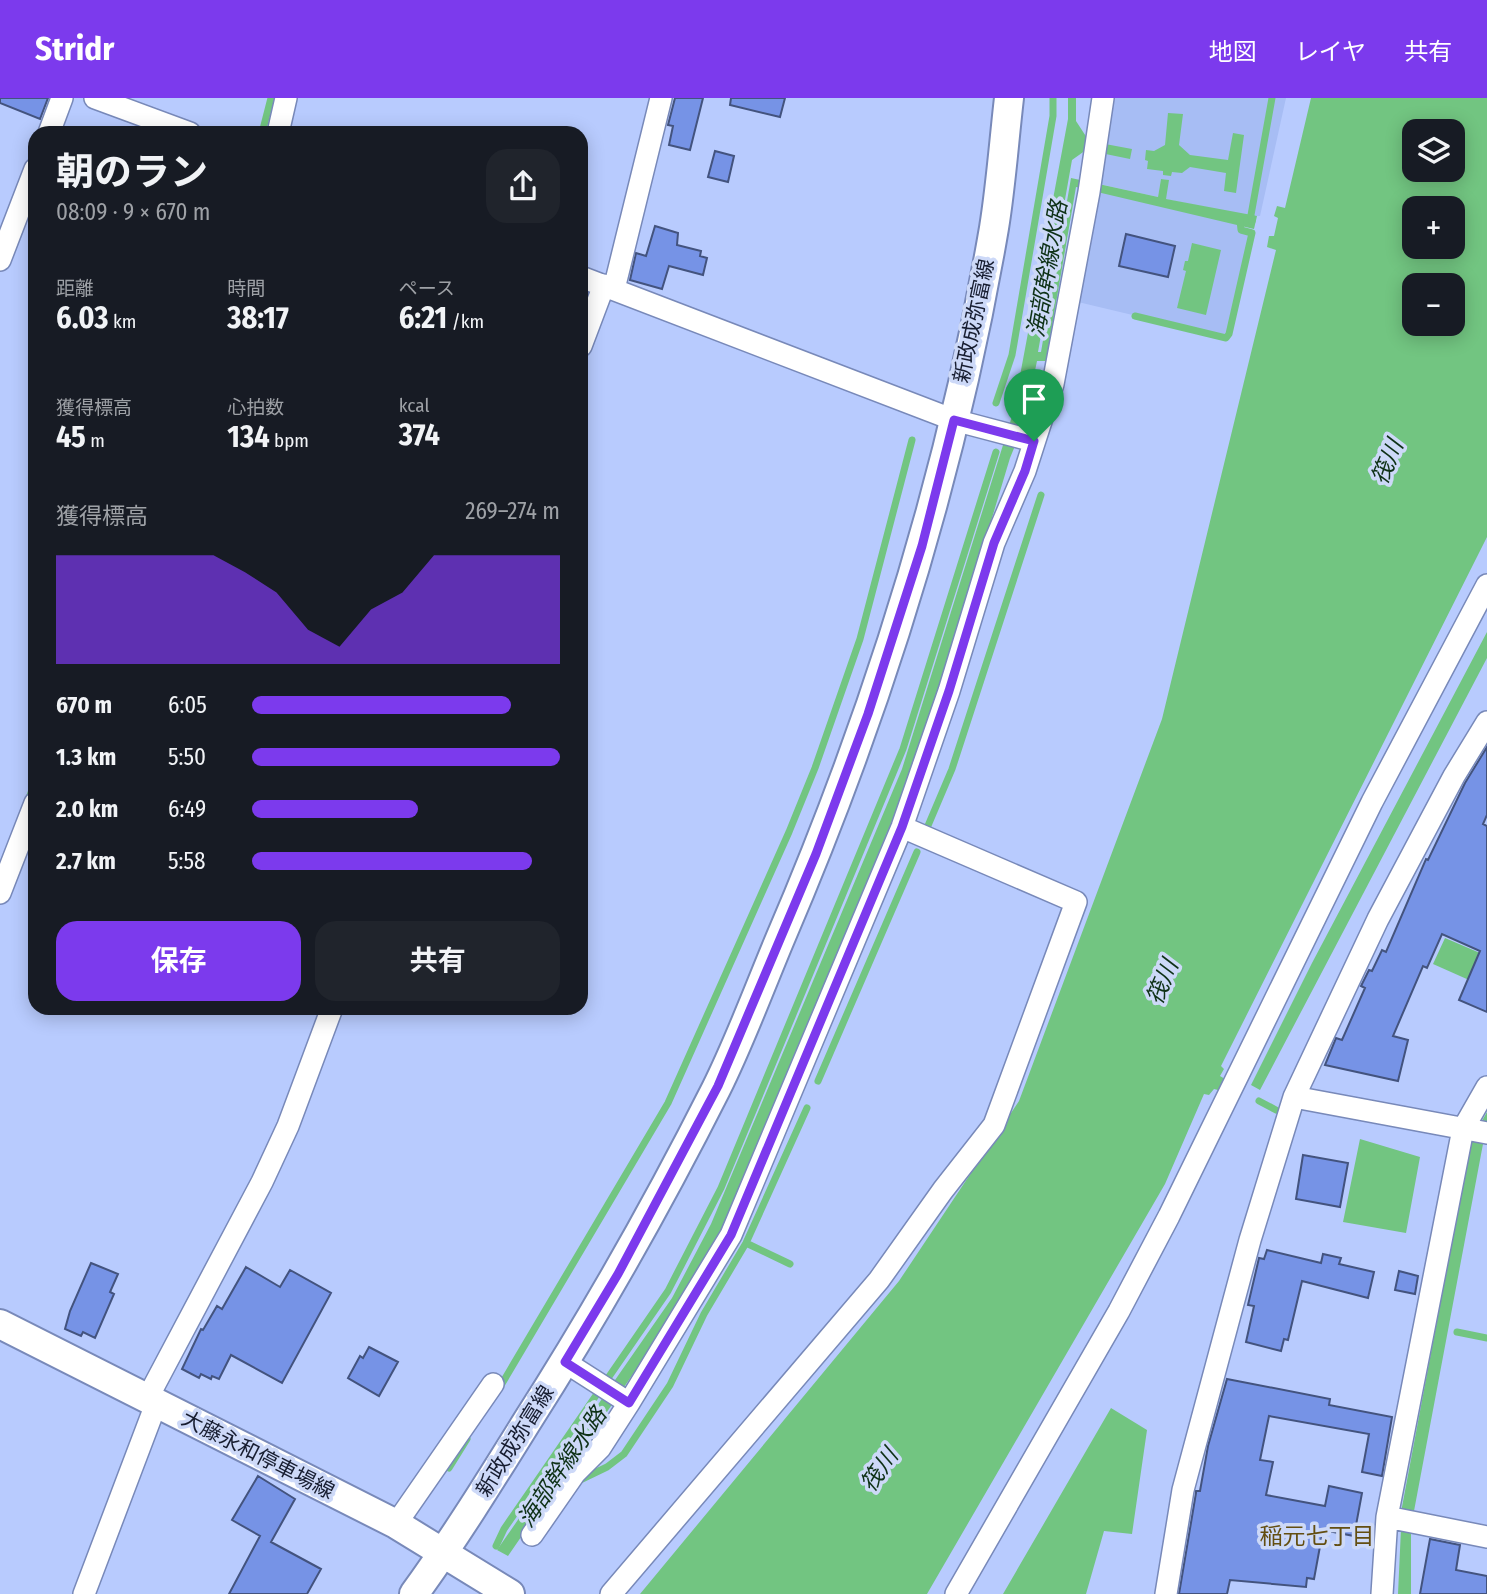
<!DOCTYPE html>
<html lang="ja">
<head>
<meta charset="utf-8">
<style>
	:root { --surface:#171b24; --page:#20242c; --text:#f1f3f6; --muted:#9ea1a6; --accent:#7c3aed }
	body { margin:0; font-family:"Fira Sans Condensed","Noto Sans JP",sans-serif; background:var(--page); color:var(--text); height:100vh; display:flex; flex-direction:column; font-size:26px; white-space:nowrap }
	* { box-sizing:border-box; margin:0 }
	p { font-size:23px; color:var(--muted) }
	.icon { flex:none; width:38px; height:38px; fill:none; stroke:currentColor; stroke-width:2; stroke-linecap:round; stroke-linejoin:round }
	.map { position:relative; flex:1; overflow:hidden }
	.sheet { position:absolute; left:28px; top:28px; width:560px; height:889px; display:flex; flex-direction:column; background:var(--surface); border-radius:21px; box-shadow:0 4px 18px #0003 }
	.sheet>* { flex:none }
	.controls { position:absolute; left:1402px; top:21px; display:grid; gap:14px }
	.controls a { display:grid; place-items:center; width:63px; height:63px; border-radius:14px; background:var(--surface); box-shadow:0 4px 18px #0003; font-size:35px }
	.pin { position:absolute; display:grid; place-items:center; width:60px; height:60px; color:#fff; margin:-72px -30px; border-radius:50% 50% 50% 0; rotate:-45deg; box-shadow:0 0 7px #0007 }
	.pin .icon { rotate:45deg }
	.round { display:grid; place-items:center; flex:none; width:74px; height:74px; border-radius:21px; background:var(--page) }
	.head { display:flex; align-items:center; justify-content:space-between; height:119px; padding:0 28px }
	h1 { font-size:38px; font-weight:700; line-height:52px }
	.metrics { display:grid; grid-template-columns:repeat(3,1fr); gap:10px; height:119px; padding:7px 28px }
	.metrics div { display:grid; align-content:center }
	.metrics b { font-size:30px; font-weight:700 }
	.metrics small { font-size:19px; font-weight:400 }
	.metrics p { font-size:19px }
	.chart { height:196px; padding:14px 28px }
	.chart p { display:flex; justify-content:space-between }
	.chart svg { width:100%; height:126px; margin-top:7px; fill:var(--accent); opacity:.7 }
	.button { display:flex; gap:14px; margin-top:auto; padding:14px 28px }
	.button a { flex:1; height:80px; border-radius:21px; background:var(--accent); color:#fff; font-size:28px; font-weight:700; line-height:80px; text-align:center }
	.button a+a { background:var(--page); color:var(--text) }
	ul { padding:0 28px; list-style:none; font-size:23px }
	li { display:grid; grid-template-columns:112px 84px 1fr; align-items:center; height:52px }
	li i { height:18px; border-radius:9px; background:var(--accent) }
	header { display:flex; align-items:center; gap:42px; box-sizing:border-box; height:98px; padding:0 35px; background:var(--accent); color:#fff }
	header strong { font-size:33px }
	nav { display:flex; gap:38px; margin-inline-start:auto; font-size:24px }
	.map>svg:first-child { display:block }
</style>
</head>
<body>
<header>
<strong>Stridr</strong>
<nav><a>地図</a><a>レイヤ</a><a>共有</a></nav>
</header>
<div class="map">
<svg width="1487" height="1496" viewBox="0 0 1487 1496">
	<rect width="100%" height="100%" fill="#b8cbfe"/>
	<path fill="#a7bdf4" d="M 1110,0 L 1286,0 L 1260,118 L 1251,118 L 1165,101 L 1168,82 L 1161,81 L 1158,99 L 1099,86 Z
		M 1098,92 L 1239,126 L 1239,134 L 1250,137 L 1228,236 L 1225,239 L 1078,204 Z"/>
	<path fill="#72c581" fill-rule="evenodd" d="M 1068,0 L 1076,0 L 1076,23 L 1089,43 L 1132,51 L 1130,61 L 1086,52 L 1072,62 L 1038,254 L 1041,254 L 1071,80 L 1158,99 L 1161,81 L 1169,82 L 1166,101 L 1257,118 L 1254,131 L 1076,89 L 1046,263 L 1037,263 L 1024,326 L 1010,360 L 924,646 L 722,1131 L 679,1209 L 508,1458 L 497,1452 L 672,1200 L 711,1126 L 902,671 L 1013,315 L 1068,21 Z
		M 1311,0 L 1487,0 L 1487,439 L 1221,968 L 1224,971 L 1220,978 L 1225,981 L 1218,992 L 1214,991 L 1209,997 L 1204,996 L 1165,1086 L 927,1496 L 640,1496 L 899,1183 L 1019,1003 L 1162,621 L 1276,152 L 1267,149 L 1269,138 L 1274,138 L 1278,120 L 1274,118 L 1277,108 L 1285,110 ZM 1414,33 L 1452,33 L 1452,72 L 1414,72 ZM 1414,110 L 1452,110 L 1452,149 L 1414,149 ZM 1414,187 L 1452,187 L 1452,226 L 1414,226 Z
		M 1168,15 L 1183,16 L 1179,47 L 1190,57 L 1228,62 L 1233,35 L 1244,37 L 1236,95 L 1224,93 L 1226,75 L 1190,69 L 1182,75 L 1172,74 L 1171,78 L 1163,77 L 1163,73 L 1147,71 L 1148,63 L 1145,62 L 1146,52 L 1154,53 L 1165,47 Z
		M 1192,145 L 1221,152 L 1206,217 L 1177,210 L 1186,173 L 1183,172 L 1185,163 L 1188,163 Z
		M 1487,534 L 1487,560 L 1260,992 L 1251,987 L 1312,865 Z
		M 1445,840 L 1487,858 L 1469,882 L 1433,866 Z
		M 1487,1014 L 1487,1040 L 1483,1046 L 1414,1413 L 1411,1435 L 1411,1496 L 1398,1496 L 1402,1409 L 1471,1042 Z
		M 1360,1041 L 1420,1059 L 1406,1135 L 1343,1124 Z
		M 1111,1310 L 1147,1332 L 1132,1436 L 1104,1433 L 1086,1496 L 1003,1496 Z"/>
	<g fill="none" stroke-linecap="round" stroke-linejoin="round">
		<path stroke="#72c581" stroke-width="7" d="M 262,35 L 271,0
			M 1252,123 L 1251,117 L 1272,0
			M 1135,218 L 1226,240 L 1229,236 L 1252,135 L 1241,132 L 1240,122
			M 996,305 L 1012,257 L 1053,18 L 1053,0
			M 28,703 L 35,684
			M 927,730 L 952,671 L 1041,397
			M 818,983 L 917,754
			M 1259,1003 L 1276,1012
			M 746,1145 L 790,1166
			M 1457,1234 L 1487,1240
			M 500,1289 L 668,1005 L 789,734 L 815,670 L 860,541 L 912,342
			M 449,1370 L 467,1341
			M 580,1382 L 607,1369 L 624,1356 L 670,1287 L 704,1216 L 746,1145 L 807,1010
			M 496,1448 L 504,1431 L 668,1193 L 721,1090 L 903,651 L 996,354"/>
	</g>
	<path fill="#7693e6" stroke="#43537e" stroke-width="2" d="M 0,0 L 48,0 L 40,21 L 0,5 Z
		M 675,0 L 703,0 L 690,52 L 669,47 L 673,28 L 668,27 Z
		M 731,0 L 785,0 L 780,19 L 730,7 Z
		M 715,53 L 734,58 L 728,84 L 708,79 Z
		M 655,128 L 678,135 L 677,147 L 701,153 L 700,158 L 707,160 L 703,177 L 669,168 L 662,191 L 630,182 L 636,155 L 646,158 Z
		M 1126,136 L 1175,148 L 1168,179 L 1119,168 Z
		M 1487,649 L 1487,717 L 1483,726 L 1487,728 L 1487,914 L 1459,902 L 1480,853 L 1442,836 L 1427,870 L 1423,868 L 1393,938 L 1408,942 L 1398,983 L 1325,967 L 1336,940 L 1342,942 L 1365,890 L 1361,888 L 1369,872 L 1372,873 L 1382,852 L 1386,854 L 1426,761 L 1428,762 L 1465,685 Z
		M 1303,1057 L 1348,1065 L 1340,1109 L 1296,1101 Z
		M 1267,1152 L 1321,1165 L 1323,1156 L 1341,1160 L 1339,1166 L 1374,1174 L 1368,1200 L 1302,1183 L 1288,1242 L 1284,1241 L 1281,1253 L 1246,1244 L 1254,1208 L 1248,1207 L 1259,1160 L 1264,1161 Z
		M 91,1165 L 118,1176 L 110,1194 L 114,1196 L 95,1240 L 83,1234 L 81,1238 L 65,1231 L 70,1213 Z
		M 246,1169 L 280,1189 L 290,1172 L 331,1195 L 282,1285 L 231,1257 L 219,1281 L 212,1278 L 211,1281 L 201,1276 L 199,1280 L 182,1271 L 201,1231 L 203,1232 L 217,1208 L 222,1211 Z
		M 1399,1173 L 1418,1178 L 1415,1196 L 1395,1192 Z
		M 369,1249 L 398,1264 L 379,1298 L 348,1280 L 360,1258 L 363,1260 Z
		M 1227,1281 L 1330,1301 L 1329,1307 L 1392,1319 L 1382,1378 L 1362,1374 L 1369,1336 L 1269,1318 L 1260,1362 L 1273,1364 L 1266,1397 L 1325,1408 L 1329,1388 L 1362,1395 L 1354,1438 L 1323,1432 L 1314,1481 L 1307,1480 L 1306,1489 L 1230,1482 L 1227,1496 L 1179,1496 L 1196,1395 L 1196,1393 L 1200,1393 L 1208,1348 Z
		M 258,1378 L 295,1401 L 271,1444 L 321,1471 L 307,1496 L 229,1496 L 260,1438 L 232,1422 Z
		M 1430,1441 L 1460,1447 L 1456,1472 L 1487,1478 L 1487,1496 L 1420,1496 Z"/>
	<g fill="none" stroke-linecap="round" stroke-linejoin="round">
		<g stroke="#7889b9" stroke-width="24">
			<path id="minor" d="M 95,0 L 190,35
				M 49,35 L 62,0
				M 278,35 L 286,0
				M 0,162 L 35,71
				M 581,179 L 954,322 L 1034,343
				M 614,191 L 661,0
				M 581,248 L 604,187
				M 0,795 L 35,705
				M 1294,999 L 1487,1035
				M 565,1264 L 629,1305 L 731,1137 L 902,729 L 949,593 L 994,445 L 1025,373 L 1053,286 L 1089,94 L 1103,0
				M 147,1301 L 262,1084 L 288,1028 L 332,910
				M 1387,1419 L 1487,1439
				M 396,1426 L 493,1286
				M 532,1437 L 575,1375 L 600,1350 L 629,1305
				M 84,1496 L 156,1306
				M 611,1496 L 879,1182 L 943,1092 L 994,1027 L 1076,804 L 902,729
				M 956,1496 L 1119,1213 L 1169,1118 L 1372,704 L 1487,487
				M 1166,1496 L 1183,1392 L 1250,1142 L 1294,999 L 1378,821 L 1454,678 L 1487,624
				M 1382,1496 L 1387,1419 L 1463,1031 L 1487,989"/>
		</g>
		<g stroke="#7889b9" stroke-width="32">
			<path id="secondary" d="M 0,1226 L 396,1426 L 510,1496
				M 414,1496 C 454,1441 490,1383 526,1325 C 595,1217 658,1106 716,991 C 740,943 759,891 780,841 C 878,613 952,375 994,130 C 1001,87 1004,43 1009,0"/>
		</g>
		<use href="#minor" stroke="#fff" stroke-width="21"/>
		<use href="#secondary" stroke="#fff" stroke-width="28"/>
	</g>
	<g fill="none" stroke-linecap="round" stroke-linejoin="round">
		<g stroke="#fff" stroke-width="14">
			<path id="route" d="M 954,322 L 1034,343 L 1025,373 L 994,445 L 949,593 L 902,729 L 731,1137 L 629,1305 L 565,1264 L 618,1176 L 718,988 L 816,756 L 868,616 L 922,448 Z"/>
		</g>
		<use href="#route" stroke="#7c3aed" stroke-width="9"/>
	</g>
	<g text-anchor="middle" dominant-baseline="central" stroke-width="7" stroke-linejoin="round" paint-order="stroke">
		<g font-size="21" fill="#171d30" stroke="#cdd9f8">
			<text transform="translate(974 223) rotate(-78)">新政成弥富線</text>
			<text transform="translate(515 1343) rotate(-58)">新政成弥富線</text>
			<text transform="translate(258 1357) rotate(27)">大藤永和停車場線</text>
		</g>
		<g font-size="23" font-style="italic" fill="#0e3116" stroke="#cdd9f8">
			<text transform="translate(1047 171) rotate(-80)">海部幹線水路</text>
			<text transform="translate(1387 364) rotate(-67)">筏川</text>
			<text transform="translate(1162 884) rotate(-67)">筏川</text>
			<text transform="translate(562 1369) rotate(-56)">海部幹線水路</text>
			<text transform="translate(879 1372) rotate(-55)">筏川</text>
		</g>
		<g font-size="23" fill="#634e11" stroke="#cdd9f8">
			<text x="1317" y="1438">稲元七丁目</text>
		</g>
	</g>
</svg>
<div class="controls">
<a><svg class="icon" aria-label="layers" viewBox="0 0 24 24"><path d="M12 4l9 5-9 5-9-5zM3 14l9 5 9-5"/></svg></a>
<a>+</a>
<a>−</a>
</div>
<div class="pin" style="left:1034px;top:343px;background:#1e9e55"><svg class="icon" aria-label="arrive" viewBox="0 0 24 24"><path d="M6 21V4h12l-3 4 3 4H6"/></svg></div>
<section class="sheet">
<div class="head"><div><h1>朝のラン</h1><p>08:09 · 9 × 670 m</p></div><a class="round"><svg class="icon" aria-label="share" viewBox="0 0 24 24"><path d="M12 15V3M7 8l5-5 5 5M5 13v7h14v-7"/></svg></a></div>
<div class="metrics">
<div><p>距離</p><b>6.03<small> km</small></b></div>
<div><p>時間</p><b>38:17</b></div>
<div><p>ペース</p><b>6:21<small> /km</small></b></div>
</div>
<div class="metrics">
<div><p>獲得標高</p><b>45<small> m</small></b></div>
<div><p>心拍数</p><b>134<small> bpm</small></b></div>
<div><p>kcal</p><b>374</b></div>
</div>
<div class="chart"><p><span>獲得標高</span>269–274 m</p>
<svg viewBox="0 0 160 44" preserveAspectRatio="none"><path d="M0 44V6L10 6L20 6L30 6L40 6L50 6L60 12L70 19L80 32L90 38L100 25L110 19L120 6L130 6L140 6L150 6L160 6V44z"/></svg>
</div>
<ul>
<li><b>670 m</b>6:05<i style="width:84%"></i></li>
<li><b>1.3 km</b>5:50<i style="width:100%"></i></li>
<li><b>2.0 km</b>6:49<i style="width:54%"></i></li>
<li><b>2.7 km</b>5:58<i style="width:91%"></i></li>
</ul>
<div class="button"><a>保存</a><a>共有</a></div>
</section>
</div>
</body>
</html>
